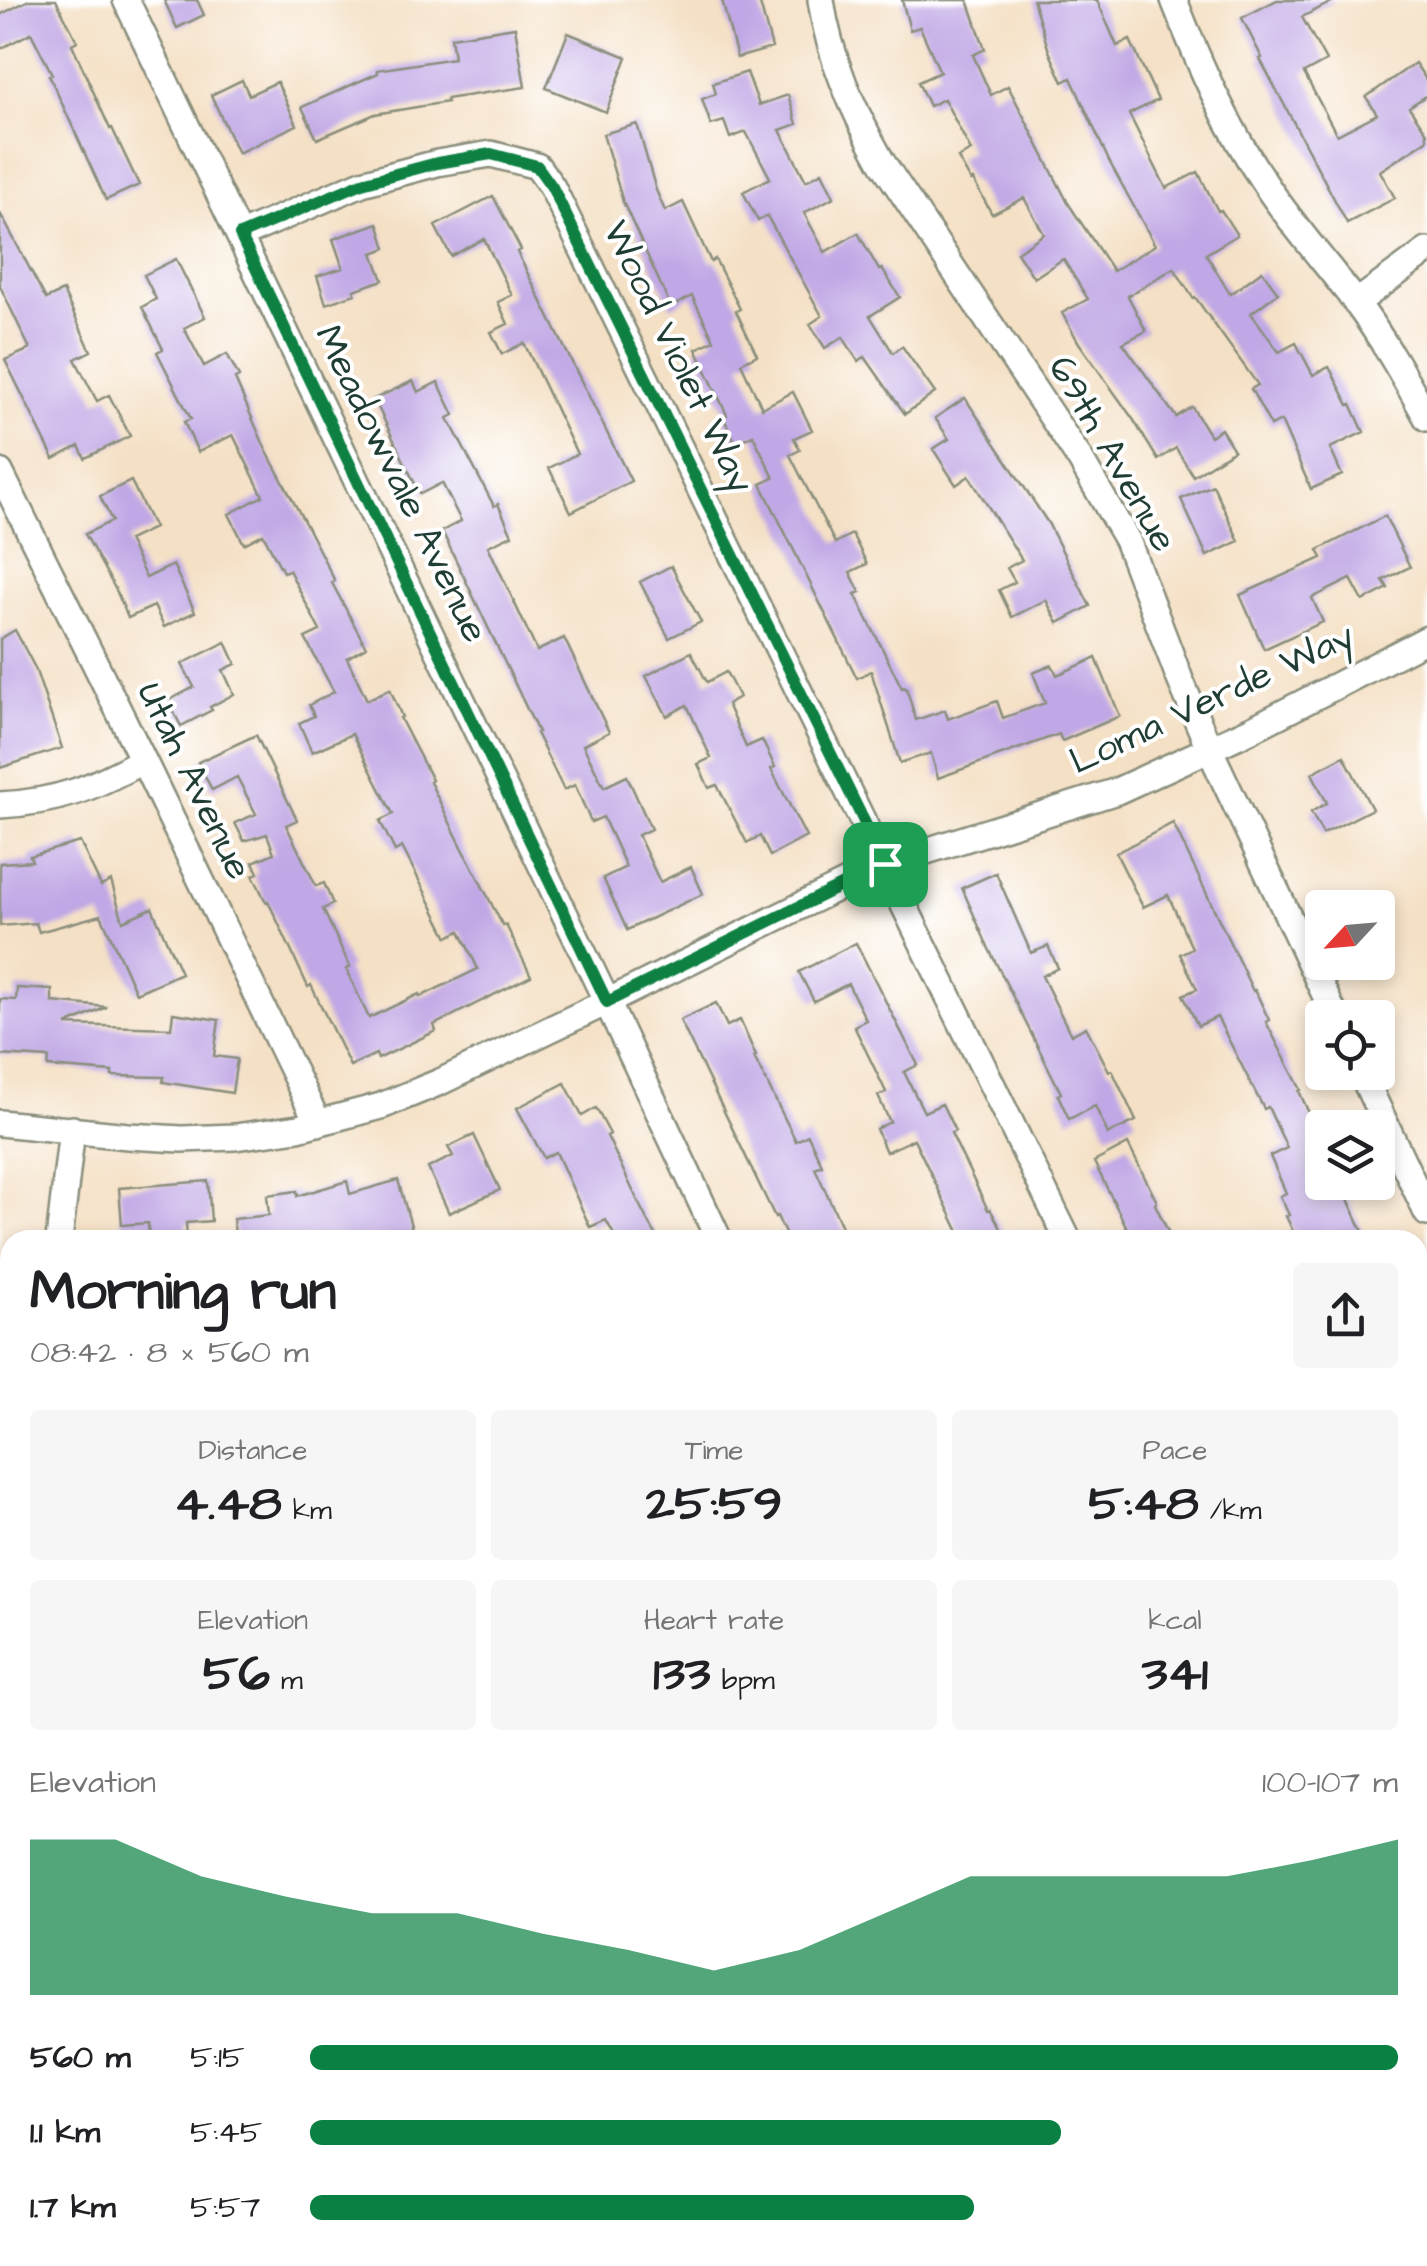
<!DOCTYPE html>
<html lang="en">
<head>
<meta charset="utf-8">
<style>
	:root { --surface:#fff; --page:#f6f6f6; --text:#202124; --muted:#757577; --accent:#0b8043 }
	body { margin:0; font-family:"Architects Daughter",sans-serif; background:var(--page); color:var(--text); height:100vh; display:flex; flex-direction:column; font-size:38px; white-space:nowrap }
	* { box-sizing:border-box; margin:0 }
	p { font-size:32px; color:var(--muted) }
	.icon { flex:none; width:55px; height:55px; fill:none; stroke:currentColor; stroke-width:2; stroke-linecap:round; stroke-linejoin:round }
	.map { position:relative; flex:1; overflow:hidden }
	.panel { position:absolute; left:0px; top:1230px; width:1428px; height:1038px; display:flex; flex-direction:column; background:var(--surface); border-radius:30px 30px 0 0; box-shadow:0 5px 15px #0003 }
	.panel>* { flex:none }
	.needle { width:65px; rotate:244deg }
	.fabs { position:absolute; left:1305px; top:890px; display:grid; gap:20px }
	.fabs a { display:grid; place-items:center; width:90px; height:90px; border-radius:10px; background:var(--surface); box-shadow:0 5px 15px #0003; font-size:50px }
	.pin { position:absolute; display:grid; place-items:center; width:85px; height:85px; color:#fff; margin:-42px; border-radius:20px; box-shadow:0 5px 15px #0006 }
	.round { display:grid; place-items:center; flex:none; width:105px; height:105px; border-radius:10px; background:var(--page) }
	.headline { display:flex; align-items:center; justify-content:space-between; height:170px; padding:0 30px }
	h1 { font-size:55px; font-weight:700; line-height:75px }
	.metrics { display:grid; grid-template-columns:repeat(3,1fr); gap:15px; height:170px; padding:10px 30px }
	.metrics div { display:grid; align-content:center; border-radius:10px; background:var(--page); text-align:center }
	.metrics b { font-size:50px; font-weight:700 }
	.metrics small { font-size:28px; font-weight:400 }
	.metrics p { font-size:28px }
	.chart { height:280px; padding:20px 30px }
	.chart p { display:flex; justify-content:space-between }
	.chart svg { width:100%; height:180px; margin-top:10px; fill:var(--accent); opacity:.7 }
	ul { padding:0 30px; list-style:none; font-size:32px }
	li { display:grid; grid-template-columns:160px 120px 1fr; align-items:center; height:75px }
	li i { height:25px; border-radius:12px; background:var(--accent) }
	.map>svg:first-child { display:block }
</style>
</head>
<body>
<div class="map">
<svg width="1427" height="2266" viewBox="0 0 1427 2266">
	<rect width="100%" height="100%" fill="#fff"/>
	<filter id="ink" filterUnits="userSpaceOnUse"><feTurbulence type="fractalNoise" baseFrequency=".01" numOctaves="2"/><feDisplacementMap in="SourceGraphic" scale="20" xChannelSelector="R" yChannelSelector="G"/><feConvolveMatrix kernelMatrix="1 2 1 2 8 2 1 2 1" color-interpolation-filters="sRGB"/></filter>
	<filter id="wash" filterUnits="userSpaceOnUse"><feTurbulence type="fractalNoise" baseFrequency=".0048" numOctaves="4" result="noise"/><feDisplacementMap in="SourceGraphic" scale="40" xChannelSelector="R" yChannelSelector="G"/><feGaussianBlur stdDeviation="2.25" result="paint"/><feColorMatrix in="noise" values="0 0 0 0 0 0 0 0 0 0 0 0 0 0 0 0 0 1.4 0 .05"/><feComposite in="paint" operator="in"/></filter>
	<g filter="url(#wash)">
		<rect width="100%" height="100%" fill="#f4e0c5"/>
		<path fill="#b5cf74" stroke="#6a8654" stroke-width="2.5" d="M 0,1959 L 10,1978 L 10,2141 L 0,2148 Z"/>
		<g id="blocks">
			<path fill="#c0a7e5" d="M 29,0 L 56,0 L 77,41 L 72,44 L 110,129 L 112,128 L 139,185 L 106,200 L 49,75 L 52,74 L 31,33 L 0,49 L 0,15 Z
				M 164,0 L 197,0 L 204,15 L 177,28 Z
				M 722,0 L 759,0 L 772,48 L 737,58 Z
				M 902,0 L 968,0 L 985,49 L 973,55 L 991,95 L 1008,86 L 1068,203 L 1113,271 L 1155,245 L 1109,161 L 1071,78 L 1063,82 L 1049,51 L 1033,0 L 1097,0 L 1117,46 L 1130,40 L 1158,100 L 1129,114 L 1166,188 L 1198,172 L 1218,211 L 1221,210 L 1237,235 L 1206,254 L 1230,294 L 1262,271 L 1278,293 L 1251,313 L 1279,352 L 1296,343 L 1313,375 L 1329,367 L 1349,405 L 1351,404 L 1364,432 L 1330,448 L 1342,475 L 1311,489 L 1281,421 L 1271,426 L 1251,389 L 1258,385 L 1195,297 L 1193,298 L 1174,268 L 1128,296 L 1146,331 L 1123,343 L 1176,417 L 1192,407 L 1210,436 L 1221,429 L 1234,450 L 1193,476 L 1176,448 L 1158,460 L 1133,419 L 1079,343 L 1062,313 L 1088,299 L 1063,259 L 1034,278 L 1017,252 L 1044,234 L 1024,198 L 992,214 L 973,180 L 971,181 L 958,158 L 971,151 L 944,99 L 929,106 L 918,82 L 940,72 L 920,27 L 910,30 Z
				M 1277,0 L 1336,0 L 1302,17 L 1326,61 L 1304,73 L 1337,135 L 1377,114 L 1366,97 L 1415,63 L 1427,81 L 1427,95 L 1409,107 L 1427,133 L 1427,140 L 1380,171 L 1395,198 L 1347,223 L 1260,59 L 1262,58 L 1242,18 Z
				M 515,27 L 525,87 L 446,99 L 447,102 L 375,114 L 317,139 L 302,107 L 378,73 L 377,70 L 454,58 L 451,37 Z
				M 568,33 L 627,57 L 606,112 L 546,88 Z
				M 747,72 L 759,105 L 788,95 L 797,124 L 780,130 L 806,181 L 822,172 L 834,197 L 804,213 L 825,252 L 858,233 L 879,270 L 882,269 L 900,297 L 870,316 L 893,353 L 902,346 L 935,393 L 905,414 L 865,357 L 858,361 L 843,337 L 825,348 L 810,324 L 822,316 L 767,216 L 758,221 L 743,192 L 770,178 L 746,132 L 730,138 L 724,121 L 711,125 L 702,99 L 716,94 L 713,83 Z
				M 242,80 L 249,95 L 277,82 L 297,125 L 238,153 L 211,95 Z
				M 637,124 L 656,190 L 665,211 L 683,202 L 711,262 L 715,259 L 740,309 L 736,311 L 757,355 L 741,363 L 762,408 L 793,392 L 812,430 L 794,438 L 800,450 L 790,455 L 835,543 L 852,534 L 867,564 L 850,572 L 860,592 L 855,594 L 902,688 L 906,687 L 916,720 L 945,710 L 948,719 L 997,701 L 1003,718 L 1045,703 L 1033,673 L 1052,665 L 1057,675 L 1096,658 L 1120,716 L 1062,741 L 1059,734 L 938,778 L 931,753 L 900,763 L 871,671 L 857,678 L 761,484 L 774,478 L 753,435 L 736,443 L 723,417 L 727,415 L 696,349 L 714,340 L 692,296 L 671,307 L 623,202 L 603,134 Z
				M 493,196 L 521,250 L 517,252 L 631,481 L 571,512 L 549,468 L 577,454 L 524,343 L 502,354 L 491,332 L 508,324 L 498,302 L 512,295 L 484,239 L 451,256 L 435,226 Z
				M 0,213 L 46,299 L 63,291 L 91,351 L 75,359 L 97,401 L 109,395 L 130,436 L 85,458 L 79,446 L 54,459 L 5,360 L 30,349 L 0,286 Z
				M 378,223 L 386,248 L 373,253 L 383,280 L 354,290 L 355,294 L 326,304 L 317,276 L 343,268 L 333,239 Z
				M 176,259 L 205,317 L 184,328 L 204,366 L 227,354 L 239,377 L 235,379 L 266,450 L 306,525 L 335,581 L 332,583 L 366,647 L 347,658 L 367,700 L 390,689 L 402,717 L 400,718 L 432,780 L 430,782 L 462,847 L 503,926 L 506,925 L 531,976 L 434,1025 L 436,1031 L 378,1059 L 376,1054 L 350,1066 L 311,985 L 308,987 L 268,901 L 266,902 L 253,875 L 258,873 L 253,862 L 274,853 L 267,834 L 244,841 L 235,823 L 256,814 L 237,777 L 212,790 L 198,762 L 256,735 L 297,820 L 286,825 L 316,886 L 324,883 L 333,904 L 323,909 L 350,967 L 346,969 L 369,1018 L 419,994 L 420,997 L 478,969 L 460,931 L 448,937 L 402,847 L 395,851 L 380,821 L 393,814 L 352,734 L 312,752 L 299,723 L 314,716 L 309,705 L 334,692 L 305,638 L 320,631 L 289,570 L 283,572 L 263,534 L 244,544 L 229,514 L 263,496 L 233,435 L 198,452 L 184,422 L 191,419 L 157,352 L 163,349 L 142,307 L 156,299 L 144,275 Z
				M 413,381 L 418,392 L 438,382 L 454,415 L 448,418 L 494,506 L 498,504 L 512,535 L 488,546 L 537,651 L 564,638 L 609,732 L 583,745 L 604,787 L 627,776 L 651,829 L 638,835 L 660,882 L 691,867 L 703,894 L 627,930 L 603,878 L 626,867 L 603,817 L 591,822 L 575,785 L 564,790 L 536,733 L 538,732 L 442,531 L 461,521 L 442,483 L 420,494 L 374,399 Z
				M 965,398 L 1048,523 L 1090,606 L 1058,623 L 1046,600 L 1012,617 L 999,590 L 1015,582 L 1007,568 L 1022,560 L 969,476 L 956,485 L 933,449 L 949,439 L 935,418 Z
				M 131,481 L 154,528 L 128,540 L 146,578 L 173,565 L 195,612 L 164,627 L 154,606 L 128,618 L 117,592 L 85,534 L 112,521 L 100,496 Z
				M 1213,485 L 1239,541 L 1207,556 L 1181,499 Z
				M 1385,516 L 1410,567 L 1383,580 L 1388,588 L 1363,601 L 1351,579 L 1312,598 L 1323,622 L 1264,649 L 1240,595 L 1322,558 L 1318,550 Z
				M 671,566 L 701,622 L 669,638 L 640,582 Z
				M 15,630 L 35,668 L 62,748 L 0,768 L 0,639 Z
				M 226,642 L 236,664 L 223,670 L 234,694 L 210,707 L 212,710 L 181,726 L 168,701 L 194,687 L 182,664 Z
				M 691,652 L 707,682 L 726,672 L 739,697 L 727,704 L 746,747 L 762,740 L 775,767 L 771,769 L 806,837 L 770,856 L 760,836 L 747,843 L 717,785 L 709,788 L 698,764 L 711,758 L 687,705 L 667,716 L 646,676 Z
				M 1344,756 L 1372,809 L 1323,834 L 1311,812 L 1327,803 L 1312,773 Z
				M 1173,823 L 1253,991 L 1255,990 L 1269,1020 L 1266,1022 L 1301,1090 L 1299,1091 L 1322,1142 L 1322,1182 L 1340,1182 L 1367,1240 L 1297,1240 L 1286,1216 L 1289,1215 L 1280,1196 L 1286,1193 L 1270,1156 L 1287,1148 L 1268,1107 L 1264,1109 L 1217,1017 L 1198,1026 L 1183,995 L 1197,989 L 1180,954 L 1192,948 L 1168,895 L 1143,907 L 1116,853 Z
				M 80,842 L 101,886 L 111,881 L 123,921 L 152,908 L 181,973 L 136,993 L 101,915 L 39,932 L 36,923 L 0,926 L 0,863 L 32,861 L 30,856 Z
				M 996,873 L 1031,953 L 1048,946 L 1058,968 L 1042,976 L 1071,1035 L 1086,1027 L 1109,1071 L 1112,1070 L 1136,1121 L 1108,1134 L 1095,1106 L 1069,1119 L 1058,1095 L 1061,1093 L 988,947 L 962,888 Z
				M 856,943 L 918,1065 L 904,1072 L 924,1112 L 942,1104 L 955,1131 L 951,1133 L 988,1210 L 990,1209 L 1003,1232 L 988,1240 L 963,1240 L 914,1139 L 886,1152 L 876,1129 L 890,1122 L 878,1096 L 886,1092 L 854,1026 L 866,1020 L 848,984 L 814,1001 L 799,972 Z
				M 17,988 L 52,990 L 52,1002 L 107,1007 L 66,1025 L 171,1028 L 173,1013 L 219,1020 L 214,1056 L 237,1059 L 232,1093 L 163,1082 L 164,1077 L 112,1076 L 112,1072 L 48,1067 L 49,1058 L 0,1055 L 0,999 L 16,1000 Z
				M 716,1003 L 727,1026 L 740,1020 L 756,1056 L 754,1057 L 796,1141 L 808,1135 L 822,1165 L 815,1168 L 848,1240 L 788,1240 L 777,1216 L 775,1217 L 680,1020 Z
				M 565,1083 L 582,1116 L 596,1108 L 610,1134 L 607,1136 L 643,1212 L 659,1240 L 617,1240 L 606,1220 L 590,1227 L 556,1152 L 544,1158 L 517,1108 Z
				M 474,1135 L 500,1190 L 449,1213 L 428,1168 L 453,1156 L 448,1147 Z
				M 1128,1144 L 1157,1202 L 1155,1204 L 1172,1240 L 1133,1240 L 1094,1162 Z
				M 398,1180 L 415,1240 L 236,1240 L 233,1219 L 269,1215 L 267,1195 L 297,1191 L 297,1196 L 347,1181 L 350,1194 Z
				M 208,1181 L 211,1221 L 186,1223 L 187,1240 L 149,1240 L 148,1223 L 122,1225 L 119,1188 Z"/>
		</g>
	</g>
	<g filter="url(#ink)">
		<use href="#blocks" fill-opacity="0" stroke="#8a8e7c" stroke-width="2.5"/>
		<g fill="none" stroke-linecap="round" stroke-linejoin="round">
			<g stroke="#8a8e7c" stroke-width="18">
				<path id="service" d="M 1418,1921 L 1427,1888
					M 1418,2076 L 1427,2087
					M 466,2258 L 470,2266
					M 564,2266 L 581,2258"/>
			</g>
			<g stroke="#8a8e7c" stroke-width="30">
				<path id="minor" d="M 126,0 L 607,1002 L 719,1240
					M 821,0 C 829,58 854,112 882,162 L 1080,459 L 1127,540 L 1179,677 L 1209,748 L 1336,1018
					M 1174,0 C 1199,64 1227,128 1266,185 C 1293,226 1325,262 1355,301 C 1382,337 1405,378 1427,418
					M 241,235 L 362,183 L 437,163 L 491,154 L 537,166 L 552,187 L 1068,1240
					M 1356,303 L 1427,251
					M 0,472 L 143,760 L 318,1123
					M 0,805 C 58,802 93,788 143,760
					M 1361,1072 L 1427,1213
					M 0,1123 L 128,1136 L 182,1139 L 235,1137 L 298,1128 L 381,1106 L 440,1082 L 607,1002 L 885,864 L 1117,791 L 1250,730 L 1427,639
					M 59,1240 L 72,1129
					M 0,1880 L 10,1900
					M 185,2258 L 189,2266
					M 1296,2258 L 1302,2266
					M 1143,2266 L 1160,2258"/>
			</g>
			<g stroke="#8a8e7c" stroke-width="38">
				<path id="tertiary" d="M 1418,1748 L 1427,1743
					M 354,2266 L 371,2258"/>
			</g>
			<use href="#service" stroke="#fff" stroke-width="12"/>
			<use href="#minor" stroke="#fff" stroke-width="25"/>
			<use href="#tertiary" stroke="#fff" stroke-width="32"/>
		</g>
	</g>
	<g fill="none" stroke-linecap="round" stroke-linejoin="round" filter="url(#ink)">
		<g stroke="#fff" stroke-width="20">
			<path id="route" d="M 491,154 L 537,166 L 552,187 L 885,864 L 607,1002 L 240,235 L 362,183 L 437,163 Z"/>
		</g>
		<use href="#route" stroke="#0b8043" stroke-width="12"/>
	</g>
	<g text-anchor="middle" dominant-baseline="central" stroke-width="8" stroke-linejoin="round" paint-order="stroke">
		<g font-size="38" fill="#1f3d34" stroke="#fff">
			<text transform="translate(678 357) rotate(64)">Wood Violet Way</text>
			<text transform="translate(1112 454) rotate(60)">69th Avenue</text>
			<text transform="translate(401 484) rotate(64)">Meadowvale Avenue</text>
			<text transform="translate(1212 699) rotate(-25)">Loma Verde Way</text>
			<text transform="translate(194 781) rotate(64)">Utah Avenue</text>
		</g>
	</g>
</svg>
<div class="fabs">
<a><svg class="needle" viewBox="-14 -14 28 28"><path d="M0-13l5 13h-10z" fill="#e53935"/><path d="M0 13l5-13h-10z" fill="#757577"/></svg></a>
<a><svg class="icon" aria-label="locate" viewBox="0 0 24 24"><circle cx="12" cy="12" r="6"/><path d="M12 2v4M12 18v4M2 12h4M18 12h4"/></svg></a>
<a><svg class="icon" aria-label="layers" viewBox="0 0 24 24"><path d="M12 4l9 5-9 5-9-5zM3 14l9 5 9-5"/></svg></a>
</div>
<div class="pin" style="left:885px;top:864px;background:#1e9e55"><svg class="icon" aria-label="arrive" viewBox="0 0 24 24"><path d="M6 21V4h12l-3 4 3 4H6"/></svg></div>
<section class="panel">
<div class="headline"><div><h1>Morning run</h1><p>08:42 · 8 × 560 m</p></div><a class="round"><svg class="icon" aria-label="share" viewBox="0 0 24 24"><path d="M12 15V3M7 8l5-5 5 5M5 13v7h14v-7"/></svg></a></div>
<div class="metrics">
<div><p>Distance</p><b>4.48<small> km</small></b></div>
<div><p>Time</p><b>25:59</b></div>
<div><p>Pace</p><b>5:48<small> /km</small></b></div>
</div>
<div class="metrics">
<div><p>Elevation</p><b>56<small> m</small></b></div>
<div><p>Heart rate</p><b>133<small> bpm</small></b></div>
<div><p>kcal</p><b>341</b></div>
</div>
<div class="chart"><p><span>Elevation</span>100–107 m</p>
<svg viewBox="0 0 160 44" preserveAspectRatio="none"><path d="M0 44V6L10 6L20 15L30 20L40 24L50 24L60 29L70 33L80 38L90 33L100 24L110 15L120 15L130 15L140 15L150 11L160 6V44z"/></svg>
</div>
<ul>
<li><b>560 m</b>5:15<i style="width:100%"></i></li>
<li><b>1.1 km</b>5:45<i style="width:69%"></i></li>
<li><b>1.7 km</b>5:57<i style="width:61%"></i></li>
</ul>
</section>
</div>
</body>
</html>
